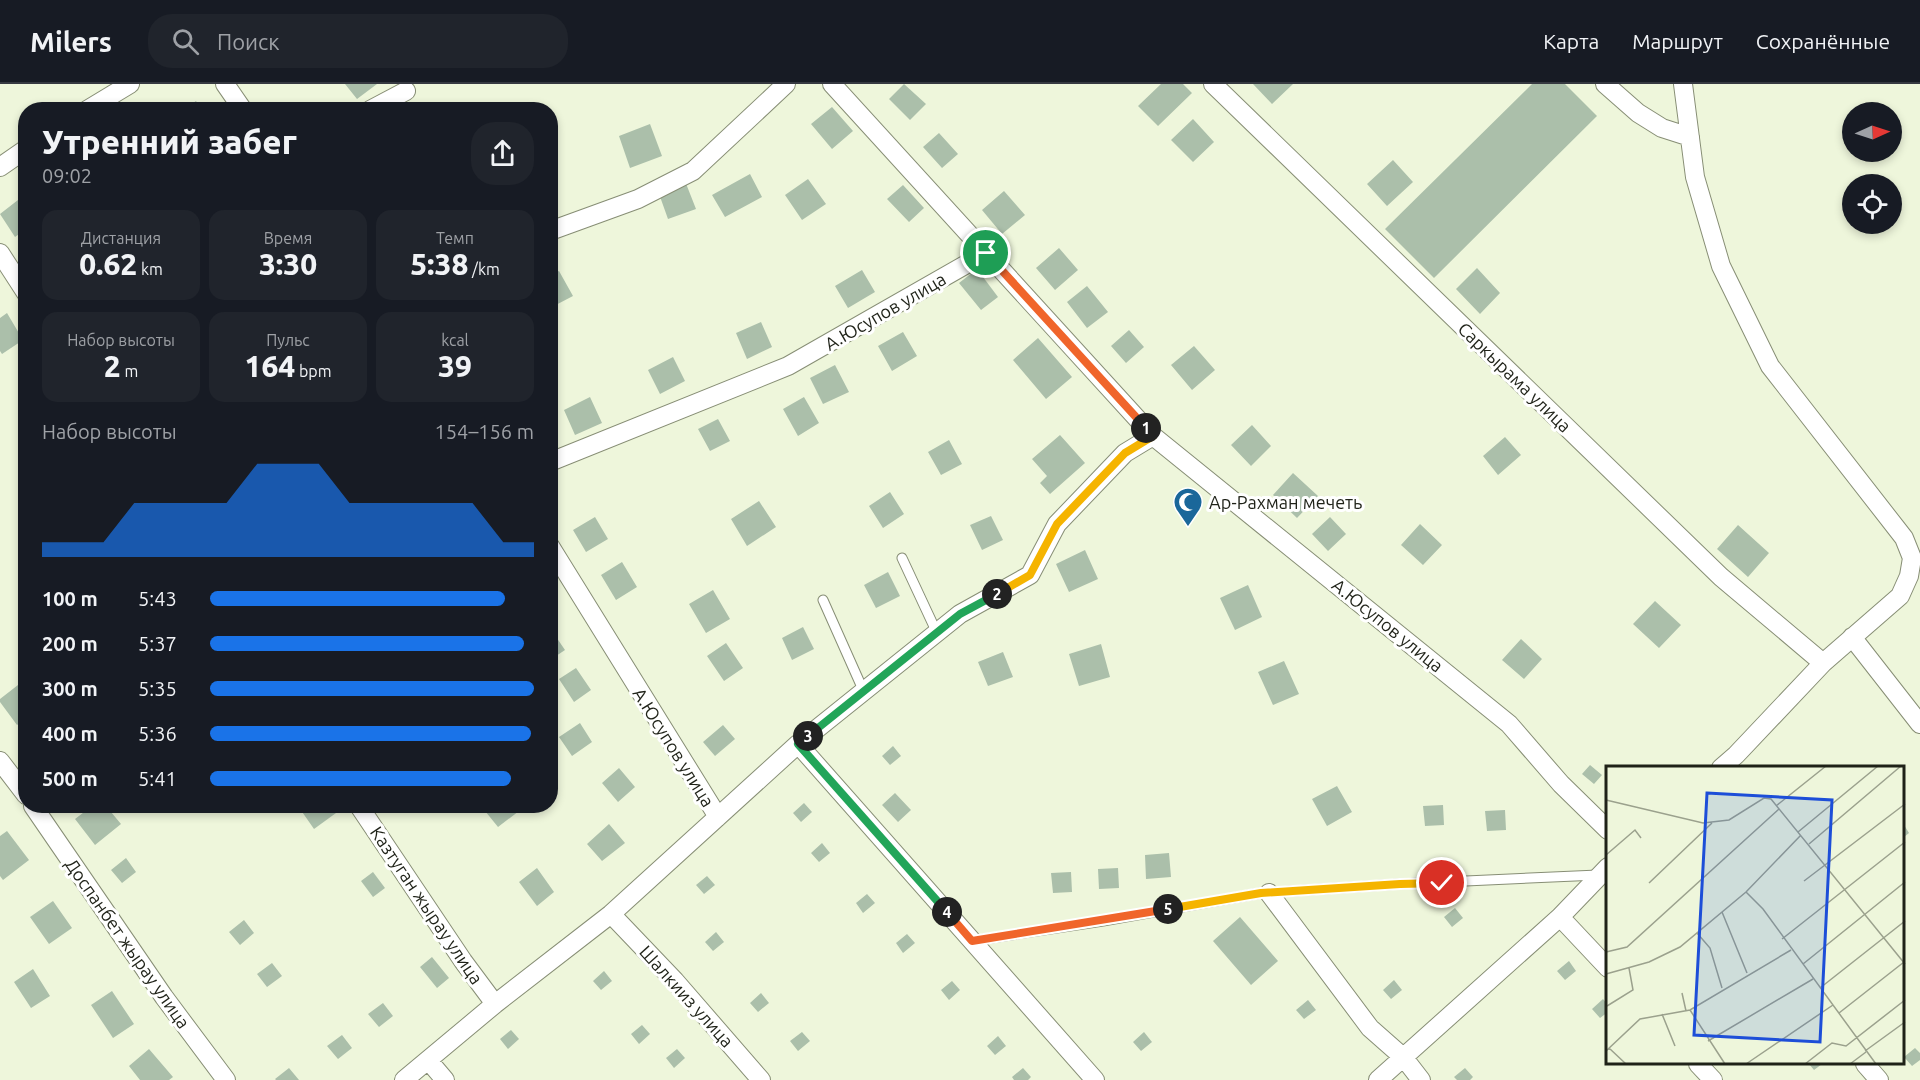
<!DOCTYPE html>
<html lang="ru">
<head>
<meta charset="utf-8">
<style>
	:root { --surface:#171b24; --page:#20242c; --text:#f1f3f6; --muted:#9ea1a6; --line:#363941; --accent:#1a73e8 }
	body { margin:0; font-family:Ubuntu,sans-serif; background:var(--page); color:var(--text); height:100vh; display:flex; flex-direction:column; font-size:22px; white-space:nowrap }
	* { box-sizing:border-box; margin:0 }
	p { font-size:20px; color:var(--muted) }
	.icon { flex:none; width:33px; height:33px; fill:none; stroke:currentColor; stroke-width:2; stroke-linecap:round; stroke-linejoin:round }
	.map { position:relative; flex:1; overflow:hidden }
	.sheet { position:absolute; left:18px; top:18px; width:540px; height:711px; display:flex; flex-direction:column; background:var(--surface); border-radius:24px; box-shadow:0 3px 9px #0003 }
	.sheet>* { flex:none }
	.needle { width:39px; rotate:87deg }
	.tools { position:absolute; left:1842px; top:18px; display:grid; gap:12px }
	.tools a { display:grid; place-items:center; width:60px; height:60px; border-radius:50%; background:var(--surface); box-shadow:0 3px 9px #0003; font-size:30px }
	.pin { position:absolute; display:grid; place-items:center; width:51px; height:51px; color:#fff; margin:-26px; border:3px solid #fff; border-radius:50%; box-shadow:0 2px 6px #0007 }
	.km { position:absolute; width:30px; height:30px; margin:-15px; border-radius:50%; background:#222; color:#fff; font-size:16px; line-height:30px; text-align:center }
	.round { display:grid; place-items:center; flex:none; width:63px; height:63px; border-radius:24px; background:var(--page) }
	.summary { display:flex; align-items:center; justify-content:space-between; height:102px; padding:0 24px }
	h1 { font-size:33px; font-weight:800; line-height:45px }
	.metrics { display:grid; grid-template-columns:repeat(3,1fr); gap:9px; height:102px; padding:6px 24px }
	.metrics div { display:grid; align-content:center; border-radius:15px; background:var(--page); text-align:center }
	.metrics b { font-size:30px; font-weight:800 }
	.metrics small { font-size:16px; font-weight:400 }
	.metrics p { font-size:16px }
	.chart { height:168px; padding:12px 24px }
	.chart p { display:flex; justify-content:space-between }
	.chart svg { width:100%; height:108px; margin-top:6px; fill:var(--accent); opacity:.7 }
	ul { padding:0 24px; list-style:none; font-size:20px }
	li { display:grid; grid-template-columns:96px 72px 1fr; align-items:center; height:45px }
	li i { height:15px; border-radius:8px; background:var(--accent) }
	header { display:flex; align-items:center; gap:36px; box-sizing:border-box; height:84px; padding:0 30px; background:var(--surface); border-bottom:2px solid var(--line) }
	header strong { font-size:28px }
	nav { display:flex; gap:33px; margin-inline-start:auto; font-size:21px }
	.search { width:420px; height:54px; background:var(--page); display:flex; align-items:center; gap:15px; box-sizing:border-box; padding:0 21px; border-radius:24px; color:var(--muted); font-size:22px }
	.map>svg:first-child { display:block }
</style>
</head>
<body>
<header>
<strong>Milers</strong>
<div class="search"><svg class="icon" aria-label="search" viewBox="0 0 24 24"><circle cx="10" cy="10" r="6"/><path d="M15 15l6 6"/></svg>Поиск</div>
<nav><a>Карта</a><a>Маршрут</a><a>Сохранённые</a></nav>
</header>
<div class="map">
<svg width="1920" height="996" viewBox="0 0 1920 996">
	<rect width="100%" height="100%" fill="#eef6db"/>
	<path fill="#abbfaa" d="M 345,0 L 377,0 L 357,15 Z
		M 904,0 L 926,20 L 910,36 L 889,15 Z
		M 1161,0 L 1183,0 L 1192,9 L 1158,42 L 1138,22 Z
		M 1253,0 L 1293,0 L 1272,20 Z
		M 1532,0 L 1565,0 L 1597,32 L 1434,194 L 1385,145 Z
		M 196,17 L 202,26 L 183,26 Z
		M 832,23 L 853,47 L 832,65 L 811,40 Z
		M 1193,35 L 1214,58 L 1193,78 L 1171,56 Z
		M 650,40 L 662,72 L 630,84 L 619,52 Z
		M 939,49 L 958,70 L 942,84 L 923,63 Z
		M 1393,76 L 1413,98 L 1387,122 L 1367,100 Z
		M 750,90 L 762,113 L 725,133 L 712,111 Z
		M 808,95 L 826,120 L 802,136 L 785,111 Z
		M 685,97 L 696,125 L 668,135 L 658,107 Z
		M 903,101 L 924,124 L 909,138 L 887,115 Z
		M 1004,107 L 1025,131 L 1002,150 L 982,126 Z
		M 18,116 L 26,126 L 26,145 L 15,153 L 0,130 Z
		M 1059,164 L 1078,186 L 1055,206 L 1036,184 Z
		M 1477,184 L 1500,209 L 1480,230 L 1456,205 Z
		M 977,185 L 998,213 L 981,226 L 959,199 Z
		M 862,186 L 875,208 L 848,224 L 835,202 Z
		M 559,187 L 573,212 L 550,224 L 550,191 Z
		M 1087,202 L 1108,228 L 1087,244 L 1067,218 Z
		M 7,229 L 23,256 L 2,270 L 0,267 L 0,234 Z
		M 761,238 L 772,263 L 747,275 L 736,249 Z
		M 1129,246 L 1144,263 L 1126,279 L 1111,262 Z
		M 903,248 L 917,272 L 892,287 L 878,262 Z
		M 1038,254 L 1072,293 L 1046,315 L 1013,276 Z
		M 1194,262 L 1215,286 L 1192,306 L 1171,281 Z
		M 673,273 L 685,297 L 660,310 L 648,286 Z
		M 835,281 L 849,308 L 823,320 L 810,294 Z
		M 26,297 L 26,310 L 19,301 Z
		M 590,313 L 602,339 L 575,351 L 564,326 Z
		M 804,313 L 819,339 L 798,352 L 783,325 Z
		M 718,335 L 730,357 L 710,367 L 698,345 Z
		M 1252,341 L 1271,362 L 1251,382 L 1231,361 Z
		M 1060,351 L 1085,379 L 1050,410 L 1040,399 L 1047,392 L 1032,375 Z
		M 1505,353 L 1521,371 L 1498,391 L 1483,372 Z
		M 949,356 L 962,380 L 941,391 L 928,368 Z
		M 1293,389 L 1318,412 L 1297,434 L 1273,411 Z
		M 890,408 L 904,430 L 883,444 L 869,422 Z
		M 759,417 L 776,443 L 747,462 L 731,435 Z
		M 991,432 L 1003,456 L 982,466 L 970,441 Z
		M 595,433 L 608,455 L 586,468 L 573,446 Z
		M 1330,433 L 1346,450 L 1328,467 L 1312,450 Z
		M 1420,440 L 1442,461 L 1423,481 L 1401,461 Z
		M 1738,441 L 1769,469 L 1748,493 L 1717,465 Z
		M 1085,466 L 1098,495 L 1069,508 L 1056,480 Z
		M 622,478 L 637,503 L 616,516 L 601,491 Z
		M 888,488 L 900,512 L 876,524 L 864,501 Z
		M 1248,501 L 1262,533 L 1235,546 L 1220,514 Z
		M 713,506 L 730,535 L 706,549 L 689,520 Z
		M 1655,517 L 1681,541 L 1659,564 L 1633,540 Z
		M 803,543 L 814,565 L 792,576 L 782,554 Z
		M 550,544 L 565,566 L 550,576 Z
		M 1521,555 L 1542,575 L 1524,595 L 1502,576 Z
		M 726,559 L 743,584 L 724,597 L 707,572 Z
		M 1101,560 L 1110,593 L 1079,602 L 1069,570 Z
		M 1003,568 L 1013,593 L 988,602 L 978,578 Z
		M 1284,577 L 1299,610 L 1273,621 L 1258,588 Z
		M 576,584 L 591,606 L 574,618 L 559,595 Z
		M 18,601 L 26,610 L 26,634 L 17,641 L 0,618 L 0,615 Z
		M 580,639 L 592,658 L 572,672 L 559,653 Z
		M 723,641 L 735,655 L 715,672 L 703,658 Z
		M 893,662 L 901,672 L 890,681 L 882,672 Z
		M 1590,681 L 1602,691 L 1594,700 L 1582,690 Z
		M 619,684 L 635,703 L 618,718 L 602,699 Z
		M 1337,702 L 1352,728 L 1327,742 L 1312,715 Z
		M 895,709 L 911,726 L 898,738 L 882,721 Z
		M 804,719 L 812,728 L 801,738 L 793,729 Z
		M 1443,721 L 1444,741 L 1425,742 L 1423,722 Z
		M 92,722 L 106,722 L 121,740 L 95,761 L 75,735 Z
		M 298,722 L 331,722 L 336,729 L 314,745 Z
		M 481,722 L 515,722 L 519,727 L 498,743 Z
		M 1505,726 L 1506,746 L 1487,747 L 1485,727 Z
		M 609,740 L 625,759 L 602,777 L 587,760 Z
		M 1904,741 L 1909,749 L 1904,753 Z
		M 7,747 L 29,776 L 3,796 L 0,792 L 0,752 Z
		M 822,759 L 830,769 L 819,778 L 811,769 Z
		M 1169,769 L 1171,793 L 1146,795 L 1145,771 Z
		M 126,774 L 136,788 L 122,799 L 111,786 Z
		M 537,784 L 554,808 L 537,822 L 519,798 Z
		M 1118,784 L 1119,804 L 1099,805 L 1098,785 Z
		M 373,788 L 385,804 L 373,813 L 361,797 Z
		M 1071,788 L 1072,808 L 1053,809 L 1051,789 Z
		M 707,792 L 715,801 L 704,810 L 696,801 Z
		M 867,810 L 875,819 L 863,829 L 856,819 Z
		M 53,817 L 72,844 L 49,860 L 30,833 Z
		M 1455,824 L 1463,834 L 1452,843 L 1444,833 Z
		M 1240,833 L 1278,877 L 1251,901 L 1213,857 Z
		M 244,836 L 254,849 L 240,861 L 229,848 Z
		M 716,848 L 724,858 L 713,867 L 705,858 Z
		M 907,850 L 915,859 L 903,869 L 896,859 Z
		M 432,873 L 449,894 L 437,904 L 420,883 Z
		M 1569,877 L 1576,887 L 1565,896 L 1557,887 Z
		M 272,879 L 282,892 L 267,903 L 257,890 Z
		M 33,885 L 50,912 L 31,924 L 14,898 Z
		M 604,887 L 612,897 L 601,906 L 593,897 Z
		M 1394,896 L 1402,906 L 1391,915 L 1383,906 Z
		M 952,897 L 960,906 L 949,916 L 941,906 Z
		M 112,907 L 134,940 L 113,954 L 91,921 Z
		M 761,909 L 769,919 L 758,928 L 750,919 Z
		M 1603,915 L 1608,921 L 1608,928 L 1600,934 L 1592,925 Z
		M 1308,916 L 1316,926 L 1304,935 L 1296,926 Z
		M 383,919 L 393,932 L 379,943 L 368,930 Z
		M 642,941 L 650,950 L 639,960 L 631,950 Z
		M 511,946 L 519,955 L 508,965 L 500,955 Z
		M 802,948 L 810,957 L 798,967 L 790,957 Z
		M 1144,948 L 1152,958 L 1141,967 L 1133,958 Z
		M 342,951 L 352,964 L 338,975 L 327,962 Z
		M 998,952 L 1006,962 L 995,971 L 987,962 Z
		M 1915,964 L 1920,969 L 1920,976 L 1912,982 L 1904,973 Z
		M 149,965 L 173,993 L 169,996 L 140,996 L 129,982 Z
		M 677,965 L 685,974 L 674,984 L 666,974 Z
		M 1809,980 L 1822,980 L 1814,986 Z
		M 289,984 L 299,996 L 276,996 L 275,995 Z
		M 1023,984 L 1031,993 L 1028,996 L 1014,996 L 1012,993 Z
		M 1465,984 L 1473,993 L 1470,996 L 1457,996 L 1454,993 Z"/>
	<g fill="none" stroke-linecap="round" stroke-linejoin="round">
		<g stroke="#878e75" stroke-width="11">
			<path id="lane" d="M 902,474 L 937,549
				M 823,516 L 864,608
				M 972,857 L 1103,837 L 1261,809 L 1400,800 L 1598,791"/>
		</g>
		<g stroke="#878e75" stroke-width="20">
			<path id="street" d="M 225,0 L 243,26
				M 832,0 L 1153,352 L 1509,640 L 1561,700 L 1608,746
				M 1213,0 L 1721,493 L 1823,579
				M 1605,0 L 1638,29 L 1662,44 L 1690,53
				M 1683,0 L 1695,93 L 1721,182 L 1770,282 L 1904,454 L 1912,474 L 1909,492 L 1900,512 L 1823,579 L 1736,671 L 1721,684
				M 87,26 L 130,0
				M 370,26 L 406,7
				M 0,83 L 26,65
				M 550,147 L 638,115 L 693,87 L 786,0
				M 0,169 L 26,209
				M 550,378 L 788,282 L 986,169
				M 550,462 L 718,733
				M 1852,553 L 1920,640
				M 798,660 L 1095,996
				M 0,677 L 26,711
				M 33,722 L 164,913 L 226,996
				M 359,722 L 463,877 L 495,920
				M 1269,809 L 1370,944 L 1404,974 L 1421,996
				M 611,830 L 675,897 L 761,996
				M 1560,833 L 1608,884
				M 428,976 L 445,996
				M 1698,980 L 1713,996
				M 1865,980 L 1879,996
				M 404,996 L 495,920 L 611,830 L 798,660 L 960,530 L 1030,491 L 1057,440 L 1125,369 L 1153,352
				M 1378,996 L 1560,833 L 1608,783"/>
		</g>
		<use href="#lane" stroke="#fff" stroke-width="9"/>
		<use href="#street" stroke="#fff" stroke-width="18"/>
	</g>
	<g fill="none" stroke-linecap="round" stroke-linejoin="round">
		<g stroke="#fff" stroke-width="12">
			<path id="split-1" d="M 986,169 L 1146,344"/>
		</g>
		<g stroke="#fff" stroke-width="12">
			<path id="split-2" d="M 997,510 L 1030,491 L 1057,440 L 1125,369 L 1153,352 L 1146,344"/>
		</g>
		<g stroke="#fff" stroke-width="12">
			<path id="split-3" d="M 808,652 L 960,530 L 997,510"/>
		</g>
		<g stroke="#fff" stroke-width="12">
			<path id="split-4" d="M 808,652 L 798,660 L 947,828"/>
		</g>
		<g stroke="#fff" stroke-width="12">
			<path id="split-5" d="M 947,828 L 972,857 L 1168,825"/>
		</g>
		<g stroke="#fff" stroke-width="12">
			<path id="split-6" d="M 1168,825 L 1261,809 L 1400,800 L 1442,799"/>
		</g>
		<use href="#split-1" stroke="#f0652b" stroke-width="8"/>
		<use href="#split-2" stroke="#f5b400" stroke-width="8"/>
		<use href="#split-3" stroke="#22a559" stroke-width="8"/>
		<use href="#split-4" stroke="#22a559" stroke-width="8"/>
		<use href="#split-5" stroke="#f0652b" stroke-width="8"/>
		<use href="#split-6" stroke="#f5b400" stroke-width="8"/>
	</g>
	<defs>
		<g id="mosque-pin" transform="scale(1.5)"><path d="M0 17L-7.5 6A9.5 9.5 0 1 1 7.5 6Z" fill="#1a679a" stroke="#fff"/><path d="M3.5-4.9A6 6 0 1 0 3.5 4.9A5 5 0 1 1 3.5-4.9Z" fill="#fff"/></g>
	</defs>
	<g fill-rule="evenodd">
		<use href="#mosque-pin" x="1188" y="418"/>
	</g>
	<g text-anchor="middle" dominant-baseline="central" stroke-width="6" stroke-linejoin="round" paint-order="stroke">
		<g font-size="18" fill="#1f2218" stroke="#fff">
			<text transform="translate(885 227) rotate(-30)">А.Юсупов улица</text>
			<text transform="translate(1515 293) rotate(44)">Саркырама улица</text>
			<text transform="translate(1388 541) rotate(39)">А.Юсупов улица</text>
			<text transform="translate(674 663) rotate(58)">А.Юсупов улица</text>
			<text transform="translate(427 821) rotate(56)">Казтуган жырау улица</text>
			<text transform="translate(128 859) rotate(55)">Доспанбет жырау улица</text>
			<text transform="translate(687 912) rotate(48)">Шалкииз улица</text>
		</g>
		<g font-size="18" fill="#1f2218" stroke="#fff" text-anchor="start">
			<text x="1209" y="418">Ар-Рахман мечеть</text>
		</g>
	</g>
	<g transform="translate(1606 682)">
		<rect width="298" height="298" fill="#eef6db"/>
		<path fill="none" stroke="#9ba18d" stroke-width="1.5" d="M 0,34 L 97,57 L 123,54 L 158,32 L 165,33 L 299,198M 170,40 L 220,0M 192,66 L 272,0M 203,78 L 295,0M 0,89 L 29,64 L 35,72M 198,115 L 299,38M 43,117 L 106,57M 140,126 L 157,143 L 270,298M 116,146 L 141,207M 91,167 L 104,182 L 116,222M 176,173 L 299,76M 0,186 L 21,181 L 173,43M 197,198 L 299,116M 0,208 L 43,196 L 74,181 L 140,126 L 195,69M 214,222 L 299,155M 76,227 L 80,245M 1,240 L 27,224 L 23,202M 84,244 L 119,298M 233,247 L 298,196M 56,248 L 69,280M 102,275 L 207,213M 3,282 L 20,298M 0,285 L 34,253 L 84,244 L 185,184M 259,285 L 299,256M 140,298 L 227,239M 199,298 L 226,277 L 240,280 L 299,234M 244,298 L 260,286"/>
		<path fill="#1d4ed8" fill-opacity="0.15" stroke="#1d4ed8" stroke-width="3" d="M 101,27 L 226,34 L 214,276 L 88,269 Z"/>
		<rect width="298" height="298" fill="none" stroke="#1f2218" stroke-width="3"/>
	</g>
</svg>
<div class="tools">
<a><svg class="needle" viewBox="-14 -14 28 28"><path d="M0-13l5 13h-10z" fill="#e53935"/><path d="M0 13l5-13h-10z" fill="#9ea1a6"/></svg></a>
<a><svg class="icon" aria-label="locate" viewBox="0 0 24 24"><circle cx="12" cy="12" r="6"/><path d="M12 2v4M12 18v4M2 12h4M18 12h4"/></svg></a>
</div>
<div class="pin" style="left:986px;top:169px;background:#1e9e55"><svg class="icon" aria-label="arrive" viewBox="0 0 24 24"><path d="M6 21V4h12l-3 4 3 4H6"/></svg></div>
<div class="pin" style="left:1442px;top:799px;background:#d93025"><svg class="icon" aria-label="check" viewBox="0 0 24 24"><path d="M5 12l5 5 9-10"/></svg></div>
<b class="km" style="left:1146px;top:344px">1</b>
<b class="km" style="left:997px;top:510px">2</b>
<b class="km" style="left:808px;top:652px">3</b>
<b class="km" style="left:947px;top:828px">4</b>
<b class="km" style="left:1168px;top:825px">5</b>
<section class="sheet">
<div class="summary"><div><h1>Утренний забег</h1><p>09:02</p></div><a class="round"><svg class="icon" aria-label="share" viewBox="0 0 24 24"><path d="M12 15V3M7 8l5-5 5 5M5 13v7h14v-7"/></svg></a></div>
<div class="metrics">
<div><p>Дистанция</p><b>0.62<small> km</small></b></div>
<div><p>Время</p><b>3:30</b></div>
<div><p>Темп</p><b>5:38<small> /km</small></b></div>
</div>
<div class="metrics">
<div><p>Набор высоты</p><b>2<small> m</small></b></div>
<div><p>Пульс</p><b>164<small> bpm</small></b></div>
<div><p>kcal</p><b>39</b></div>
</div>
<div class="chart"><p><span>Набор высоты</span>154–156 m</p>
<svg viewBox="0 0 160 44" preserveAspectRatio="none"><path d="M0 44V38L10 38L20 38L30 22L40 22L50 22L60 22L70 6L80 6L90 6L100 22L110 22L120 22L130 22L140 22L150 38L160 38V44z"/></svg>
</div>
<ul>
<li><b>100 m</b>5:43<i style="width:91%"></i></li>
<li><b>200 m</b>5:37<i style="width:97%"></i></li>
<li><b>300 m</b>5:35<i style="width:100%"></i></li>
<li><b>400 m</b>5:36<i style="width:99%"></i></li>
<li><b>500 m</b>5:41<i style="width:93%"></i></li>
</ul>
</section>
</div>
</body>
</html>
